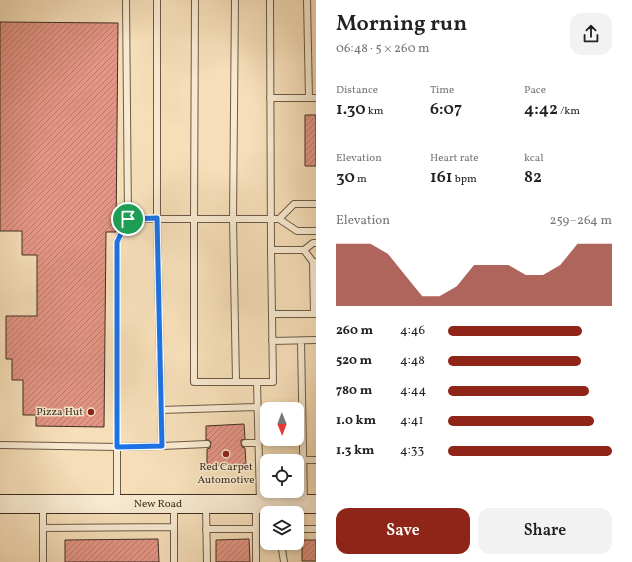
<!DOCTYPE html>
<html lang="en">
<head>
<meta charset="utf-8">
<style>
	:root { --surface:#fff; --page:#f2f2f2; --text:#222; --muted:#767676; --accent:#8f2418 }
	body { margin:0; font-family:Vollkorn,serif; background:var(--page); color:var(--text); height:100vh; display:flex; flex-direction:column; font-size:15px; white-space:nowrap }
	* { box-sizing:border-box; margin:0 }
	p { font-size:13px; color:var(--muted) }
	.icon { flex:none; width:22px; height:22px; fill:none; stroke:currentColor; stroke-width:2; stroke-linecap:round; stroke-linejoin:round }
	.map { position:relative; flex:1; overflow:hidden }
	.side { display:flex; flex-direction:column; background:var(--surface); width:316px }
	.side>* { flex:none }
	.needle { width:26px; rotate:179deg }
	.controls { position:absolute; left:260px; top:402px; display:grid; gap:8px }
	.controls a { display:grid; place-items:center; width:44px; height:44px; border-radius:8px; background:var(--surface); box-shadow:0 2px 6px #0003; font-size:20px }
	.pin { position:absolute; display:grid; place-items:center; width:34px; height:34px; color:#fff; margin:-17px; border:2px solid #fff; border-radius:50%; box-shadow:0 1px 4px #0007 }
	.round { display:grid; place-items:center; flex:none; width:42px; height:42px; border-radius:12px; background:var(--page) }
	.summary { display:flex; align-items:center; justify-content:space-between; height:68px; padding:0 20px }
	h1 { font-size:22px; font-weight:600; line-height:30px }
	.stats { display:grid; grid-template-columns:repeat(3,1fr); gap:6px; height:68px; padding:4px 20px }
	.stats div { display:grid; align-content:center }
	.stats b { font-size:17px; font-weight:600 }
	.stats small { font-size:11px; font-weight:400 }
	.stats p { font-size:11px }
	.chart { height:112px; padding:8px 20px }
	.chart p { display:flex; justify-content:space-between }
	.chart svg { width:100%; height:72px; margin-top:4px; fill:var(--accent); opacity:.7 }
	.button { display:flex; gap:8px; margin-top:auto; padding:8px 20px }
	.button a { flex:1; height:46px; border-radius:12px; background:var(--accent); color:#fff; font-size:16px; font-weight:600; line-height:46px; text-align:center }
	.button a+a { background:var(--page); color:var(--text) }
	ul { padding:0 20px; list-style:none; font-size:13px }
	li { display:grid; grid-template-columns:64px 48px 1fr; align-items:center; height:30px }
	li i { height:10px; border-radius:5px; background:var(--accent) }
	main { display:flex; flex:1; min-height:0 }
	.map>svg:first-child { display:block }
</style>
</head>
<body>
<main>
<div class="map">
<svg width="316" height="562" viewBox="0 0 316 562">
	<defs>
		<pattern id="building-hatch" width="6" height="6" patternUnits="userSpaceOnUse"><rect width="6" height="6" fill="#e49585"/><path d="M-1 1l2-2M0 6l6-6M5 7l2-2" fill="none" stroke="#ba7a6c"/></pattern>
	</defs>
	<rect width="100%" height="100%" fill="#f5deb8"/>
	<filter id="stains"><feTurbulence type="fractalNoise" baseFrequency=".005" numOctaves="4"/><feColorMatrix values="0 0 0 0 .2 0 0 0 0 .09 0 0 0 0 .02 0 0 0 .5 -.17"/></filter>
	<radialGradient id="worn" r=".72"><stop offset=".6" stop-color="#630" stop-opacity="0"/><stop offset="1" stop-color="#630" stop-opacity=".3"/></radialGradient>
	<path fill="url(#building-hatch)" stroke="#402e21" d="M 0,22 L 118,23 L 116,232 L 106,232 L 104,427 L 36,426 L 36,415 L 23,415 L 23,380 L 12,380 L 12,359 L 6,359 L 6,316 L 37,316 L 37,255 L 22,255 L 22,231 L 0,231 Z
		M 305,115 L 316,115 L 316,166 L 305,166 Z
		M 244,424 L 245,439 L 241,440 L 241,443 L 242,447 L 245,448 L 246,464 L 207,466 L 207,449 L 210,448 L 211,443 L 209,440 L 206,440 L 206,426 Z
		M 158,539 L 159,562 L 65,562 L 65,540 Z
		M 249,539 L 250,562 L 216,562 L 216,540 Z
		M 302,540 L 316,540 L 316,561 L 302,561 Z"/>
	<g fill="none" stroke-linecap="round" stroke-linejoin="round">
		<g stroke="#6d5a47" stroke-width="8">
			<path id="lane" d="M 126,0 L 128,219 L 117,242 L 117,447 L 162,446 L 157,219 L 157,0
				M 195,0 L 194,219 L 194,382 L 273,382 L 271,250 L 304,250 L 313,243 L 316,243
				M 235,0 L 233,219 L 236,382
				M 270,0 L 271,250
				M 307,0 L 309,98
				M 270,98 L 316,98
				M 316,204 L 294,204 L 279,219 L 297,231 L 316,231
				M 128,219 L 279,219
				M 304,250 L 313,262 L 316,262
				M 272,314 L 314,314 L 313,262
				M 272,341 L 316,340
				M 301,341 L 304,502
				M 257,383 L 260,502
				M 161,410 L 258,407
				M 245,443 L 258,443
				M 0,445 L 117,447 L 117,503
				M 162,446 L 207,444
				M 303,460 L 316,460
				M 174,506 L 174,562
				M 206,506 L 207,562
				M 256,506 L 256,562
				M 43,528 L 174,527
				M 206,529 L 256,529
				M 297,529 L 316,529
				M 281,543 L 284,562
				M 43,562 L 43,506"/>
		</g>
		<g stroke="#402e21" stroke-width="20">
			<path id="secondary" d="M 0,504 L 316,504"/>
		</g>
		<use href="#lane" stroke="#f8ead1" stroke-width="6"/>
		<use href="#secondary" stroke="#f8ead1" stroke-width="18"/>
	</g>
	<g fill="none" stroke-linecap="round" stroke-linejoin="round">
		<g stroke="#fff" stroke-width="8">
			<path id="route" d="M 157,218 L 162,446 L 117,447 L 117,242 L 128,219 Z"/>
		</g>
		<use href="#route" stroke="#1a73e8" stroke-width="5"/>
	</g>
	<g fill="#8f2418" stroke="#f8ead1" stroke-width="1.5">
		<circle cx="91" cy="412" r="4"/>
		<circle cx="226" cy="454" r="4"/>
	</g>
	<g text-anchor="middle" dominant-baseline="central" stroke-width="3" stroke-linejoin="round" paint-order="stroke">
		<g font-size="11" fill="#402e21" stroke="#f8ead1" text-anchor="end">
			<text x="83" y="412">Pizza Hut</text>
			<text x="226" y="467" text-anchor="middle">Red Carpet<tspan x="226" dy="13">Automotive</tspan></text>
		</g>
		<g font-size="11" fill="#402e21" stroke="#f8ead1">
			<text x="158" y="504">New Road</text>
		</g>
	</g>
	<rect width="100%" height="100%" filter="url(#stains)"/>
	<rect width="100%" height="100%" fill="url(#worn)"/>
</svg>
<div class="controls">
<a><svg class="needle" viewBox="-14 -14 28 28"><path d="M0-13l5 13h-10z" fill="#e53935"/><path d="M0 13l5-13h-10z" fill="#767676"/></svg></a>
<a><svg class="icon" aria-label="locate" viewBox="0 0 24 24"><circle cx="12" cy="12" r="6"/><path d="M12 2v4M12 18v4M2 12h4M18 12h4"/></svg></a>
<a><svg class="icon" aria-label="layers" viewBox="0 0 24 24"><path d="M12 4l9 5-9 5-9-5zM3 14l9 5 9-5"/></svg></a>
</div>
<div class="pin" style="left:128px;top:219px;background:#1e9e55"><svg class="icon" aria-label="arrive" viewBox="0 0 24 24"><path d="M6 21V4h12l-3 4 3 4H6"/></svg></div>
</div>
<section class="side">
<div class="summary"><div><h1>Morning run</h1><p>06:48 · 5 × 260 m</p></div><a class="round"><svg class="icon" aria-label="share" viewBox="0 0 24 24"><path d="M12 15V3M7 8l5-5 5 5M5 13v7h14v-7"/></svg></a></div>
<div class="stats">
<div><p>Distance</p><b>1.30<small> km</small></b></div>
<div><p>Time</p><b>6:07</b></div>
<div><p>Pace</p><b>4:42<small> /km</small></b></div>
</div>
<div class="stats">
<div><p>Elevation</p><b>30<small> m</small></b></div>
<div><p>Heart rate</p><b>161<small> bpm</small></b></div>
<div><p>kcal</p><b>82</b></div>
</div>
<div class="chart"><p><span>Elevation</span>259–264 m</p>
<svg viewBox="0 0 160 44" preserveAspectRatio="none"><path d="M0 44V6L10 6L20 6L30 12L40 25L50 38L60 38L70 32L80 19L90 19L100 19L110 25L120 25L130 19L140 6L150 6L160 6V44z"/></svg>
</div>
<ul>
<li><b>260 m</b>4:46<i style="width:82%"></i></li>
<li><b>520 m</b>4:48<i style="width:81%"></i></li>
<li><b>780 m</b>4:44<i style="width:86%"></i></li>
<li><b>1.0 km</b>4:41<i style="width:89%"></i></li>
<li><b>1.3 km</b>4:33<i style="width:100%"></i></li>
</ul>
<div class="button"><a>Save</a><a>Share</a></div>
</section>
</main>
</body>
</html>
